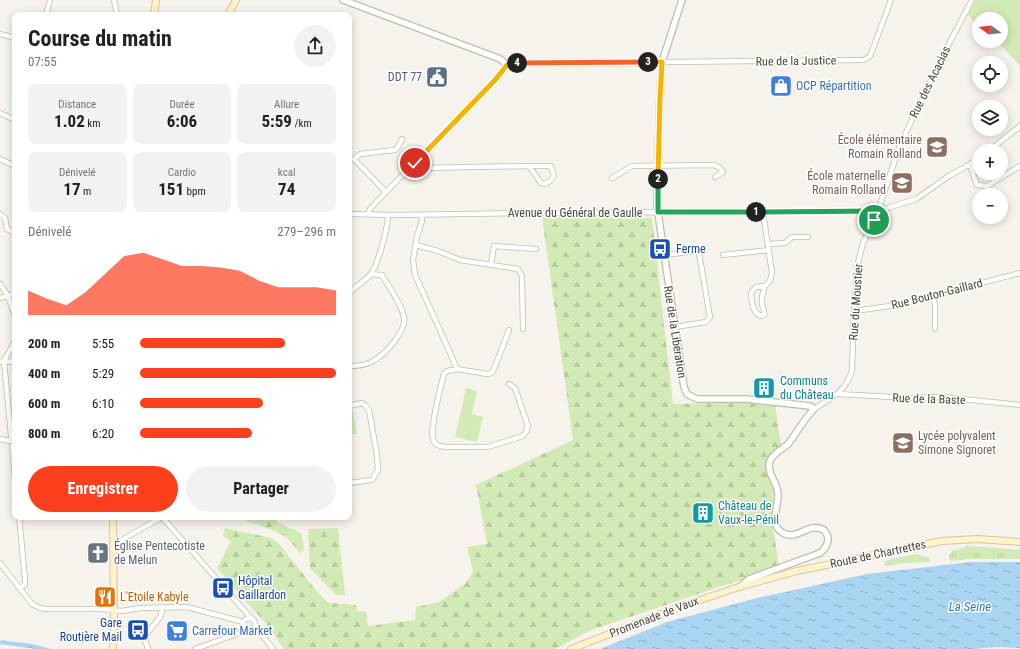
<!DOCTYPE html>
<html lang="fr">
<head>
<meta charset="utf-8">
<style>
	:root { --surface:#fff; --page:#f2f2f2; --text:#202124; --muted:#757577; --accent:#fc3f1d }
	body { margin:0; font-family:"Roboto Condensed",sans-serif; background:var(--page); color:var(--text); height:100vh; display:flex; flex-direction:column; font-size:15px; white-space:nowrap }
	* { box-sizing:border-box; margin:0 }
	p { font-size:13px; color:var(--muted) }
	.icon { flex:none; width:22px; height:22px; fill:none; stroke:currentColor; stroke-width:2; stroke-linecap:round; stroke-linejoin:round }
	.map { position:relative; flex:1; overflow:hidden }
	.panel { position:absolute; left:12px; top:12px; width:340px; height:508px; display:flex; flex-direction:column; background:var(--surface); border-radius:8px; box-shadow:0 2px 10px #0003 }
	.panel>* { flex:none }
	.needle { width:26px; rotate:285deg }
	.controls { position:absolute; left:972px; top:12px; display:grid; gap:8px }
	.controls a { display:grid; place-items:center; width:36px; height:36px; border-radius:50%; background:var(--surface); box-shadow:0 2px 10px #0003; font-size:20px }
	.pin { position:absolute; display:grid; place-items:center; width:34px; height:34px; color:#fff; margin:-17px; border:2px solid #fff; border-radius:50%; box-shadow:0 1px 4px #0007 }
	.km { position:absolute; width:20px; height:20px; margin:-10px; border-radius:50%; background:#222; color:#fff; font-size:11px; line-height:20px; text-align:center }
	.round { display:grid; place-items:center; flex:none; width:42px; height:42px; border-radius:21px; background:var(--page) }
	.headline { display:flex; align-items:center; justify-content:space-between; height:68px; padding:0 16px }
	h1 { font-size:22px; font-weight:700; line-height:30px }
	.metrics { display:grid; grid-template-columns:repeat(3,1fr); gap:6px; height:68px; padding:4px 16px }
	.metrics div { display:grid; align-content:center; border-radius:8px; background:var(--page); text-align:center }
	.metrics b { font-size:17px; font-weight:700 }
	.metrics small { font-size:11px; font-weight:400 }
	.metrics p { font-size:11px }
	.chart { height:112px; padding:8px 16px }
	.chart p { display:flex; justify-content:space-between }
	.chart svg { width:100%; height:72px; margin-top:4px; fill:var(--accent); opacity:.7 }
	.button { display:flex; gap:8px; margin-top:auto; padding:8px 16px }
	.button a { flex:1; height:46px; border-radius:24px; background:var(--accent); color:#fff; font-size:16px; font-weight:700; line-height:46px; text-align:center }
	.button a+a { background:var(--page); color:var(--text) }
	ul { padding:0 16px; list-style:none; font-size:13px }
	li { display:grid; grid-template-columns:64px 48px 1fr; align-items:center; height:30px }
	li i { height:10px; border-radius:5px; background:var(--accent) }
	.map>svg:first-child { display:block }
</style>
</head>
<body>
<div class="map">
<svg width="1020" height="649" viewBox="0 0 1020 649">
	<defs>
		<pattern id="grass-tufts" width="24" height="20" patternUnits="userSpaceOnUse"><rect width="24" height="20" fill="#d2eab5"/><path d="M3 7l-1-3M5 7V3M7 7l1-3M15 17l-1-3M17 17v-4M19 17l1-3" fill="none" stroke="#b6ca9c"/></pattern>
		<pattern id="forest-firs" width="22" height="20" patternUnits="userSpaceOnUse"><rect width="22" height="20" fill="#d2eab5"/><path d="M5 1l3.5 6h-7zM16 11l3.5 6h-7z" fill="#b6ca9c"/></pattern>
		<pattern id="water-ripples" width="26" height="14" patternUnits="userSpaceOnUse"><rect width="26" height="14" fill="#a9d4f2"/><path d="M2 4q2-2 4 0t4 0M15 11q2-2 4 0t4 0" fill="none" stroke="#8caec5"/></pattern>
	</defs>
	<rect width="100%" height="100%" fill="#f6f3ec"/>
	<path fill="url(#grass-tufts)" d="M 280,523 C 297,535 303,524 304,550 L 300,553 L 287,538 L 275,531 Z
		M 968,546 L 1020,550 L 1020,559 L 971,559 L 950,561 L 949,556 L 952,551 Z
		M 916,554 L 930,558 L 930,562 L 903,563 L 885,566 L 884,561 Z"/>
	<path fill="url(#forest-firs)" d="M 542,217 L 652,218 L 673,404 L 760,402 L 775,404 L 781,446 L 768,459 L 774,489 L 772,520 L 779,567 L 591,630 L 555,649 L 284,649 L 267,625 L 217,568 L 231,541 L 223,536 L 225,528 L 271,538 L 279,544 L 319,594 L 329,603 L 356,605 L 357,611 L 366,612 L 368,626 L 415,620 L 416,607 L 439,602 L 465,584 L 473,572 L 467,547 L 487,544 L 476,485 L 573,440 Z
		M 227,517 L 273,517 L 279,524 L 275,531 L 244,520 Z
		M 338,528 L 345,595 L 336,595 L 310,568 L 308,529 Z"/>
	<path fill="#d2eab5" d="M 976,0 L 1020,0 L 1020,66 L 997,41 L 1001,41 L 1001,19 L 979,19 L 979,28 L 968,15 Z
		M 466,388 L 477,391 L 472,414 L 483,417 L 477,442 L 455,437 Z
		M 353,411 L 357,434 L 349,435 L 349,412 Z"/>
	<path fill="url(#water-ripples)" d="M 971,562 L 1020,562 L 1020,648 L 995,647 L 975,649 L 600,649 L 667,622 L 757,598 L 867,574 Z
		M 4,640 L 7,641 L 32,644 L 51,649 L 36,649 L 0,644 L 0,641 Z"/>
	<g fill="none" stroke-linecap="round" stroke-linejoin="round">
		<g stroke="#c2bbae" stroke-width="6">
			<path id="minor" d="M 114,0 L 117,15
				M 46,15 L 50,0
				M 0,34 L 15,38
				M 662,62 L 864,60 L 870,56 L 872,51 L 891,0
				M 0,113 L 15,120
				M 989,151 L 1020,126
				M 0,159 L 15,166
				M 354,159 L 360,154 L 395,150 L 398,147 L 402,139
				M 354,159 L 386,192
				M 415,163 L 421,168 L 529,166 L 541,183 L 545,184 L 550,181 L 554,176 L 551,166 L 529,166
				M 970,165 L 977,185 L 987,186 L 1020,166
				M 612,178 L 632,166 L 714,165 L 720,168 L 723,172 L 715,177
				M 764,211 L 764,219 L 772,273 L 770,281 L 765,286 L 756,287 L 751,293 C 752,302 752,312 761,316 L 764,315 C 765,310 763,309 762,304 C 761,298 763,292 765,286
				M 0,214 L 5,218 L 7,229 L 15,233
				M 349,214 L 397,215 L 520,213 L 878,211 L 916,199 L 949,176 L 979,159
				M 368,214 L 370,209 L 386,192 L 495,80 L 507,65
				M 421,215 L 422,221 L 417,236 L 413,260 L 415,275 L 439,328 L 457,369 L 487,374 L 492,373 L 494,369 L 509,330
				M 768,244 L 785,243 L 792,237 L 808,237
				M 416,245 L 438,251 L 460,260 L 518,269 L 522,276 L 523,329
				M 664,255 L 696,251 L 699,253 L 710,317 L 706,322 L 675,327
				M 723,255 L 769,250
				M 491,264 L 494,246 L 536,249
				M 0,284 L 7,294 L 15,316
				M 349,294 C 355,286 364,282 370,275 C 378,266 388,227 388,215
				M 932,296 L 935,304 L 935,329
				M 0,298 L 15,294
				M 854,311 L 897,305 L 1020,273
				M 4,361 L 15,478
				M 4,361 L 15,341
				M 0,362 L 4,361 L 15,362
				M 349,366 C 357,366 367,365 373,361 C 385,355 407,330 404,317 C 401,303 389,287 382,275 L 371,274
				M 457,369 L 447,371 L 444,374 C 441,387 428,432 434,442 C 436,446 441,446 445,447 L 488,447 L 523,436 L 526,432 L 528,426 L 515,388 L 509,384
				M 838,394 L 910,398 L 943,397 L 1020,405
				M 349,406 L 362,403 L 365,405 L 369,410 L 377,455 L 378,470 L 372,480 L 349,483
				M 814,409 C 832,397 844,394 852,371 L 854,312 L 858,263 L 863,243 L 877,214 L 900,145 L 939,63 L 972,0
				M 0,439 L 15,442
				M 19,517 L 25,579 L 25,585 L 19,588
				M 113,545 L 162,517 L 251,618 C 260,623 253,634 244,628 L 243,622 L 246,619 L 251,618
				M 0,563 L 32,604 L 40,608 L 46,609 L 103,609 L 122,611 L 140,608 L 187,607 L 243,622
				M 255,626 L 273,649
				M 148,649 L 144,637 L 161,616 L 162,608
				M 195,649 L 248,630"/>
		</g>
		<g stroke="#c2bbae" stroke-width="8">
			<path id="tertiary" d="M 343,0 L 495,57 L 500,59 L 507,65 L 522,63 L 662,62
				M 682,0 L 662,62 L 660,97 L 657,206 L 684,387 L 687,394 L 697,399 L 746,399 L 810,406 L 814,409 C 803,420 797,433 788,444 C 783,449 773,453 770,461 C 766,472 777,482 778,493 C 779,506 768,525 783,533 C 798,541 809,521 824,530 C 831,537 828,547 820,553 L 749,579 L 741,586"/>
		</g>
		<g stroke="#d6c79b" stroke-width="8">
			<path id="secondary" d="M 154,15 L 156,0
				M 228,15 L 236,0
				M 113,649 L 114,624 L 113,517
				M 571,649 L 682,606 L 739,587 L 797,571 L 942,541 L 977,539 L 1020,542"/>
		</g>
		<use href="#minor" stroke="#fff" stroke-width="4.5"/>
		<use href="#tertiary" stroke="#fff" stroke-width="5.5"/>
		<use href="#secondary" stroke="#fff3cd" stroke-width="6"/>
	</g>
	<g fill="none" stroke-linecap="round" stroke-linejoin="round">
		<g stroke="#fff" stroke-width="8">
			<path id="split-1" d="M 756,212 L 878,211 L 874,220"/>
		</g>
		<g stroke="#fff" stroke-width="8">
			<path id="split-2" d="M 658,179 L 658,212 L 756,212"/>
		</g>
		<g stroke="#fff" stroke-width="8">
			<path id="split-3" d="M 648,62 L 662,62 L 660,98 L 658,179"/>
		</g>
		<g stroke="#fff" stroke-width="8">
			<path id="split-4" d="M 517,63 L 648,62"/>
		</g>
		<g stroke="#fff" stroke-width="8">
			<path id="split-5" d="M 415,163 L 495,80 L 507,65 L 517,63"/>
		</g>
		<use href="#split-1" stroke="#22a559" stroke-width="5"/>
		<use href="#split-2" stroke="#22a559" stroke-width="5"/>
		<use href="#split-3" stroke="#f5b400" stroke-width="5"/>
		<use href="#split-4" stroke="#f0652b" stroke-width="5"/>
		<use href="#split-5" stroke="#f5b400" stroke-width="5"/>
	</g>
	<defs>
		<g id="civic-square" transform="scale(1.15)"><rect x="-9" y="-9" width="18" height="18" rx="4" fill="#5c6f8a" stroke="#fff"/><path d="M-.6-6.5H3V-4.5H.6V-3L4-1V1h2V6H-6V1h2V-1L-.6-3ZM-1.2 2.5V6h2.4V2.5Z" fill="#fff"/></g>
		<g id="shop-square" transform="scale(1.15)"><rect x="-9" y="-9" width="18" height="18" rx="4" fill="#3f7fe0" stroke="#fff"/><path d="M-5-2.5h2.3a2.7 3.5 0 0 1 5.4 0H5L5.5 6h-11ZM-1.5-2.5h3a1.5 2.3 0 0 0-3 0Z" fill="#fff"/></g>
		<g id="school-square" transform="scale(1.15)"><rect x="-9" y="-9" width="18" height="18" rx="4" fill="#8d6e63" stroke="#fff"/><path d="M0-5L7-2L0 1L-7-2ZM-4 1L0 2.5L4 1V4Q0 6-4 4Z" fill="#fff"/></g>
		<g id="bus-square" transform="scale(1.15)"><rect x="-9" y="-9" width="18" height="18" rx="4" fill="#1a4fb4" stroke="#fff"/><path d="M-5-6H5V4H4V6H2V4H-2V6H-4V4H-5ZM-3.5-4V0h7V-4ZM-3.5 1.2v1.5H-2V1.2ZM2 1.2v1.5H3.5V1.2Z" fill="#fff"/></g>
		<g id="building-square" transform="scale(1.15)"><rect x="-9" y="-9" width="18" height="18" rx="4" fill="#0f9aa8" stroke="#fff"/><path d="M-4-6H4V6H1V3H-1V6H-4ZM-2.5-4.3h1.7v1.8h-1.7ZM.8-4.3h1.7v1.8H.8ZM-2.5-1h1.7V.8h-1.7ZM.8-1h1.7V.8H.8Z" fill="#fff"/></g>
		<g id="church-square" transform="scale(1.15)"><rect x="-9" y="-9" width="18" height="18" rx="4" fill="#6b7280" stroke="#fff"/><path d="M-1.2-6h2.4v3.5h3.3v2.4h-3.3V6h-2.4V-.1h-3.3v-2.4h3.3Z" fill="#fff"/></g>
		<g id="restaurant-square" transform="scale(1.15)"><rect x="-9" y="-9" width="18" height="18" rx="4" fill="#e8710a" stroke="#fff"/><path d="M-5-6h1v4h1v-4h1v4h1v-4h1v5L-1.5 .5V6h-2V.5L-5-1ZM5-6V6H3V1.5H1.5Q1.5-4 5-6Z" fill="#fff"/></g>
		<g id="supermarket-square" transform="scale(1.15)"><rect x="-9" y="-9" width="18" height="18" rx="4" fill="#3f7fe0" stroke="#fff"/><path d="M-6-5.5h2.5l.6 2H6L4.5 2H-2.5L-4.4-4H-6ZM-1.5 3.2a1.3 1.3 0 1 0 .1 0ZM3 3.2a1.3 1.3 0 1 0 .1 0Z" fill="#fff"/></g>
	</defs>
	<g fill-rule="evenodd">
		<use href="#civic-square" x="437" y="77"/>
		<use href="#shop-square" x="781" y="86"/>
		<use href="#school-square" x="937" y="147"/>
		<use href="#school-square" x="902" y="183"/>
		<use href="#bus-square" x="660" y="249"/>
		<use href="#building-square" x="764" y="388"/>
		<use href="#school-square" x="903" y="443"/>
		<use href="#building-square" x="703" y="513"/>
		<use href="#church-square" x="98" y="553"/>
		<use href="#bus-square" x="223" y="588"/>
		<use href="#restaurant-square" x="105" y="597"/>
		<use href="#bus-square" x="138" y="630"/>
		<use href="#supermarket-square" x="177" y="631"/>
	</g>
	<g text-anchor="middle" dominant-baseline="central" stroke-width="3" stroke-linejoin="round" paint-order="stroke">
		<g font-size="12" fill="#4b4439" stroke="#fff">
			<text transform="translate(796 61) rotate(-1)">Rue de la Justice</text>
			<text transform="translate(930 82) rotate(-64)">Rue des Acacias</text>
			<text x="575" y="213">Avenue du Général de Gaulle</text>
			<text transform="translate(937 294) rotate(-14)">Rue Bouton-Gaillard</text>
			<text transform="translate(856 302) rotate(-86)">Rue du Moustier</text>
			<text transform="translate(675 332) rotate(81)">Rue de la Libération</text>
			<text transform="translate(929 399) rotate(2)">Rue de la Baste</text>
			<text transform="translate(878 554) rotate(-12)">Route de Chartrettes</text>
			<text transform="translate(654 617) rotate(-21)">Promenade de Vaux</text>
		</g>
		<g font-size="12" fill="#4e5e75" stroke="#fff" text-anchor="end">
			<text x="422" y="77">DDT 77</text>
		</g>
		<g font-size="12" fill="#366cbe" stroke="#fff" text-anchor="start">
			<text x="796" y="86">OCP Répartition</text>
			<text x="192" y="631">Carrefour Market</text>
		</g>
		<g font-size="12" fill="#785e54" stroke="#fff" text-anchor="end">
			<text x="922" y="140">École élémentaire<tspan x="922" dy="14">Romain Rolland</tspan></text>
			<text x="886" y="176">École maternelle<tspan x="886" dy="14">Romain Rolland</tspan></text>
			<text x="918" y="436" text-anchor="start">Lycée polyvalent<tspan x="918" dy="14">Simone Signoret</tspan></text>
		</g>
		<g font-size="12" fill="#164399" stroke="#fff" text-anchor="start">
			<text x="676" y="249">Ferme</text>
			<text x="238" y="581">Hôpital<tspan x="238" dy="14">Gaillardon</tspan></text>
			<text x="122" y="623" text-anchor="end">Gare<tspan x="122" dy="14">Routière Mail</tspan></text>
		</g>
		<g font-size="12" fill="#0d838f" stroke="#fff" text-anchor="start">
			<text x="780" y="381">Communs<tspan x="780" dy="14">du Château</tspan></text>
			<text x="718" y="506">Château de<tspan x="718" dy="14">Vaux-le-Pénil</tspan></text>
		</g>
		<g font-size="12" fill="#5b616d" stroke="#fff" text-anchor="start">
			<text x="114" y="546">Église Pentecotiste<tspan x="114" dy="14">de Melun</tspan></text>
		</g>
		<g font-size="12" fill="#c56008" stroke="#fff" text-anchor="start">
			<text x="120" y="597">L'Etoile Kabyle</text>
		</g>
		<g font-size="13" font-style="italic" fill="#2e7ab2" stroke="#fff">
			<text x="970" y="606">La Seine</text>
		</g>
	</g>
</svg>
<div class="controls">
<a><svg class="needle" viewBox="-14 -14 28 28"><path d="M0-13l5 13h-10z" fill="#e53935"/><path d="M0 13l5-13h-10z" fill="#757577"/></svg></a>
<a><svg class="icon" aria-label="locate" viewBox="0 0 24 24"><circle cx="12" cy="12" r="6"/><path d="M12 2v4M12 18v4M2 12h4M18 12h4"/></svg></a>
<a><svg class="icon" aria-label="layers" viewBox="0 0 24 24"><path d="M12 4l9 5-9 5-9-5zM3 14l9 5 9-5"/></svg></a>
<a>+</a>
<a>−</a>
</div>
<div class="pin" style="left:874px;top:220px;background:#1e9e55"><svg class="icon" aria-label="arrive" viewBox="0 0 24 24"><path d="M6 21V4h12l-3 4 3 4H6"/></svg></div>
<div class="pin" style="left:415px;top:163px;background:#d93025"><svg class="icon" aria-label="check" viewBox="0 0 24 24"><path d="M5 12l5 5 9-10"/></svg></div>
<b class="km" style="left:756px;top:212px">1</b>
<b class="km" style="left:658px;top:179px">2</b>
<b class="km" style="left:648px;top:62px">3</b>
<b class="km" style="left:517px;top:63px">4</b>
<section class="panel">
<div class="headline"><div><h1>Course du matin</h1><p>07:55</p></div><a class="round"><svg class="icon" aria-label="share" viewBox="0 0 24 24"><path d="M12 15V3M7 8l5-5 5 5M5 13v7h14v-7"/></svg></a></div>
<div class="metrics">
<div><p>Distance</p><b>1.02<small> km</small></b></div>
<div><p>Durée</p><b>6:06</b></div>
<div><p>Allure</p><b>5:59<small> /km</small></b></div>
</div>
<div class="metrics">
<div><p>Dénivelé</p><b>17<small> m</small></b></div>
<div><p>Cardio</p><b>151<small> bpm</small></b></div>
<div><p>kcal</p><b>74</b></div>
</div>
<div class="chart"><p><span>Dénivelé</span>279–296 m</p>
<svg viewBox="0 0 160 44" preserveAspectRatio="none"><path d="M0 44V29L10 34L20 38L30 30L40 19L50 8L60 6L70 10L80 14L90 14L100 15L110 17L120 23L130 27L140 27L150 27L160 29V44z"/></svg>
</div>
<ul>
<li><b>200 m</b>5:55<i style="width:74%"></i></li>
<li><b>400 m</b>5:29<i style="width:100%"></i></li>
<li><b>600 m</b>6:10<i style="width:63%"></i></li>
<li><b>800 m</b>6:20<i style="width:57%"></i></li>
</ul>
<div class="button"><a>Enregistrer</a><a>Partager</a></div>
</section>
</div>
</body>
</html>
